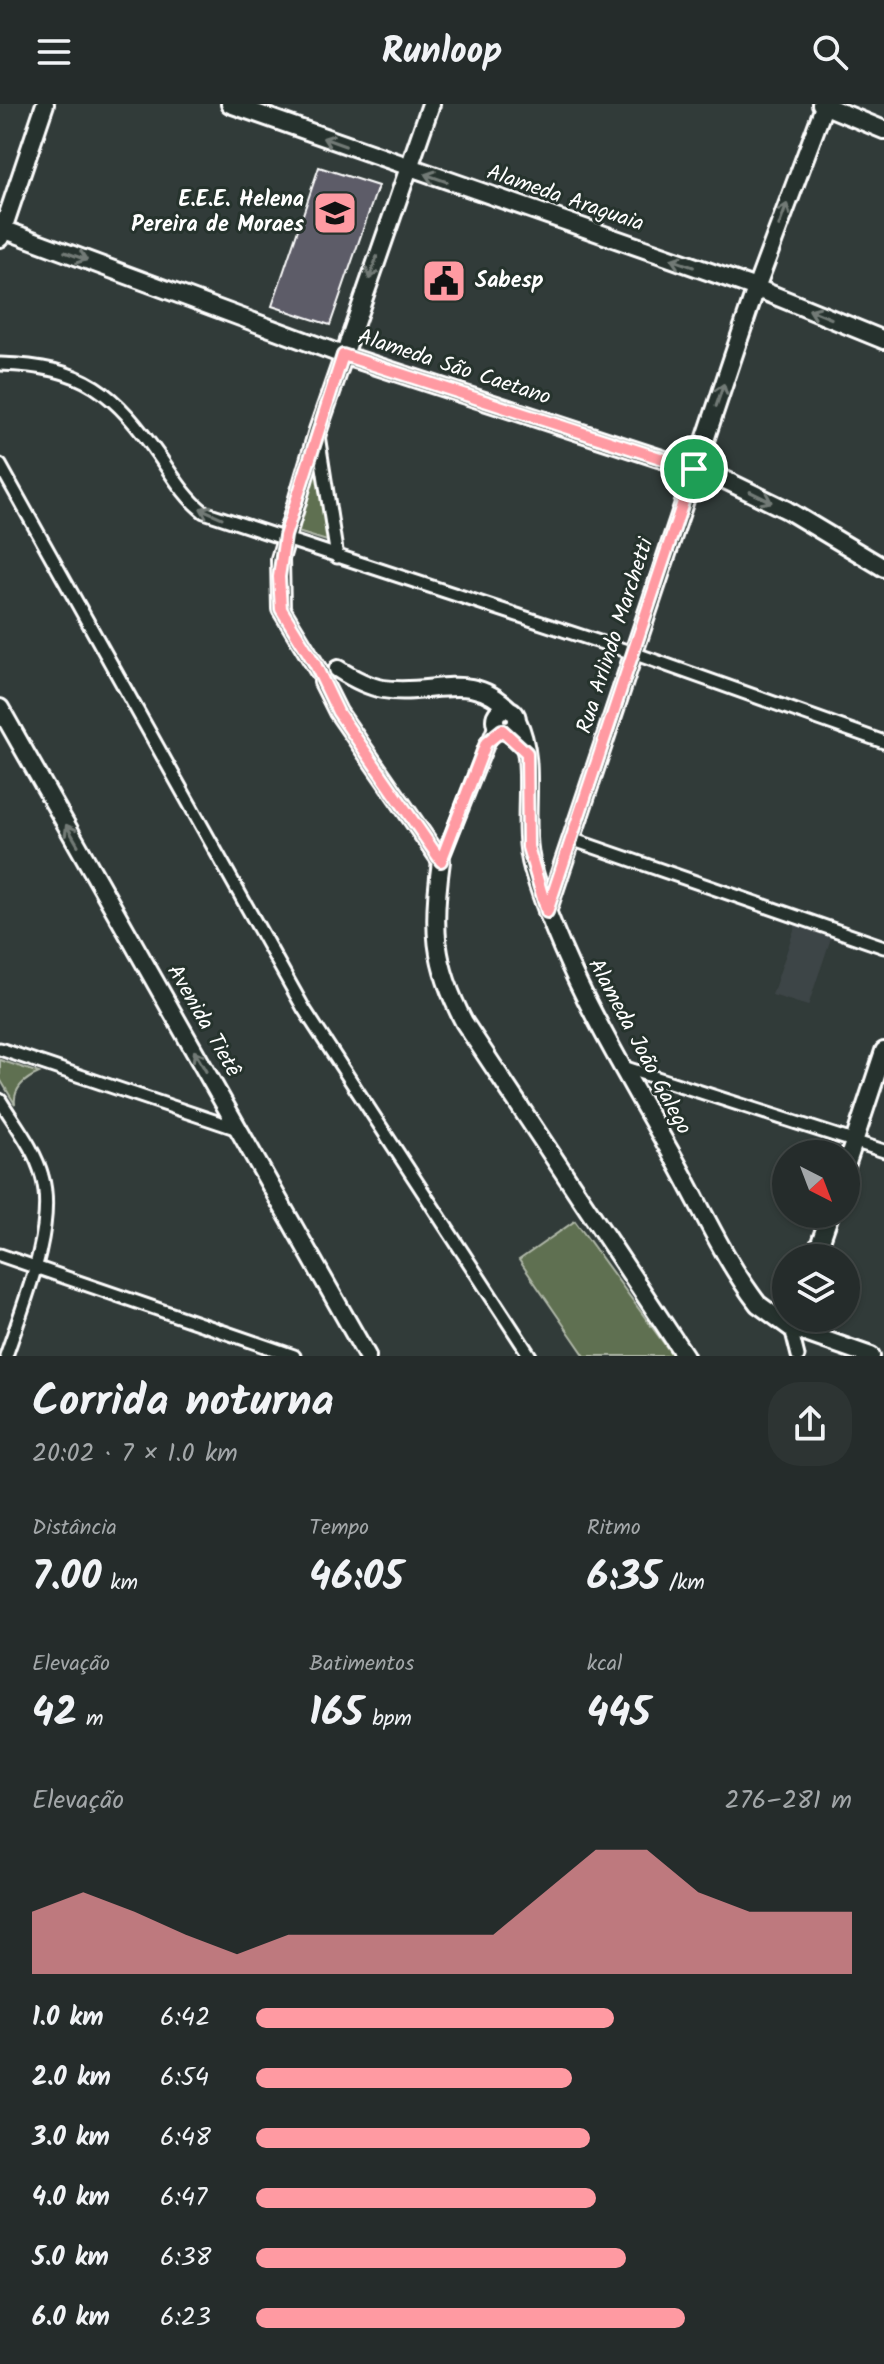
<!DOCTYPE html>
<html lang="pt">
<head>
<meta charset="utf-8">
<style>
	:root { --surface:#252c2b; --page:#2d3433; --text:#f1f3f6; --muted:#a3a7a9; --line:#424847; --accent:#ff9aa2 }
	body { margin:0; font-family:Kalam,sans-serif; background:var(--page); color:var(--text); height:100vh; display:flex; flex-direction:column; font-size:30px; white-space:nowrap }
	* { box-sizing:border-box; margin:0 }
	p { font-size:26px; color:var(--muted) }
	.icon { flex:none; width:44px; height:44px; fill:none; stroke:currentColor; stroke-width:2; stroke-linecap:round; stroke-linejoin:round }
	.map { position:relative; height:1252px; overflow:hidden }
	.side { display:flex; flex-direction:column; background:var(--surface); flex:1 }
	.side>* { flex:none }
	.needle { width:52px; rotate:138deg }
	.buttons { position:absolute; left:772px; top:1036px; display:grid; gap:16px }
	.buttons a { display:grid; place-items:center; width:88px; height:88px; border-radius:50%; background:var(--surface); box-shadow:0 2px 6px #0004,0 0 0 2px var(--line); font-size:40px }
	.pin { position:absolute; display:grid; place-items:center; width:68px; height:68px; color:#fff; margin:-34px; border:4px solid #fff; border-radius:50%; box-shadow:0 2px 8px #0007 }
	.round { display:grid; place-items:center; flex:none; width:84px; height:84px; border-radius:32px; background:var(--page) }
	.head { display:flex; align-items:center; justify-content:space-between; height:136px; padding:0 32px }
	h1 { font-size:44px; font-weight:700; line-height:60px }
	.metrics { display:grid; grid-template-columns:repeat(3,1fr); gap:12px; height:136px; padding:8px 32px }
	.metrics div { display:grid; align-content:center }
	.metrics b { font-size:40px; font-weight:700 }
	.metrics small { font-size:22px; font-weight:400 }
	.metrics p { font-size:22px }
	.chart { height:224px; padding:16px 32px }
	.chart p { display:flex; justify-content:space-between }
	.chart svg { width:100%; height:144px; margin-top:8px; fill:var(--accent); opacity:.7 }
	ul { padding:0 32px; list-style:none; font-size:26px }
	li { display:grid; grid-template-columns:128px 96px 1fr; align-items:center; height:60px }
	li i { height:20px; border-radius:10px; background:var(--accent) }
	header { display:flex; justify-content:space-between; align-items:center; height:104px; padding:0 32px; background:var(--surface); font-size:36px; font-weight:700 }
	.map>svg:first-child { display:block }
</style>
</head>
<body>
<header><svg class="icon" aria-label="menu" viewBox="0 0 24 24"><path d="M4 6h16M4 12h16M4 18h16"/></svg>Runloop<svg class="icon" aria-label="search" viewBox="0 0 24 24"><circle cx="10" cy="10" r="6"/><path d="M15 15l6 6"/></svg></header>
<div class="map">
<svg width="884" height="1252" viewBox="0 0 884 1252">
	<rect width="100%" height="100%" fill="#313b39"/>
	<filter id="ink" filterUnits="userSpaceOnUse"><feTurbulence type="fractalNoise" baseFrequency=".0125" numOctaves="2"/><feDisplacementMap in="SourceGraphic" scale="16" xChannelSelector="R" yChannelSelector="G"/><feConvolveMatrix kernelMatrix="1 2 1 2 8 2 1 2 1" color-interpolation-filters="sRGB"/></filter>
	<g filter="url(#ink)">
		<path fill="#3e4547" d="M 796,820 L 832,831 L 808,902 L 772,891 Z"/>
		<path fill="#5f6f51" stroke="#afb7a8" stroke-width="2" d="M 316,339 L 327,437 L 288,425 Z
			M 0,956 L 39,969 C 25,975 13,984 15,1000 L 0,975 Z
			M 575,1117 L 673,1252 L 585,1252 L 519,1156 Z"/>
		<path fill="#5d5c68" stroke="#fff" stroke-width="2" d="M 319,63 L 378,82 L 330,221 L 272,202 Z"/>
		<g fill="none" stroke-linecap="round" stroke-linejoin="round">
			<g stroke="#fff" stroke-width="17">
				<path id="street" d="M 0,260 C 85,262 114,288 161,355 C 174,374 186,394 204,408 L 633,549 L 884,638
					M 318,331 L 337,453
					M 0,361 L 304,905 L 530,1252
					M 571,735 L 884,843
					M 441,757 L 496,619
					M 0,945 L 238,1025
					M 623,963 L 884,1047
					M 0,996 C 14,1019 35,1045 42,1072 C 57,1122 22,1204 6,1252
					M 0,1151 L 294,1252
					M 791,1224 L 798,1252"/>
			</g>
			<g stroke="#fff" stroke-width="22">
				<path id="secondary" d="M 230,0 L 756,184 L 884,236
					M 821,0 L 884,26
					M 0,124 L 343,251 L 723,375 L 787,406 L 884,464
					M 0,134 L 45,0
					M 338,565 C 352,574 366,582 383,585 C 433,593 470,564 511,607
					M 320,569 L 281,505 L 280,455 L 318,326 L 431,0
					M 323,578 L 338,608 L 441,757 C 432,822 433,859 464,918 L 685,1252
					M 0,604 L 367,1252
					M495 616a11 11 0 1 1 22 0a11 11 0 1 1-22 0Z
					M 517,616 C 539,662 519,716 533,765 C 564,869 623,964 676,1058 C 702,1105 725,1157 758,1200 L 791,1224 L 871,1252
					M 547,808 L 756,184 L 825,0
					M 846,1062 L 884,947
					M 815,1154 L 830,1110"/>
			</g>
			<use href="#street" stroke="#26332d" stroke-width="11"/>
			<use href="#secondary" stroke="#26332d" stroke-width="16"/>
		</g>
		<defs><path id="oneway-shaft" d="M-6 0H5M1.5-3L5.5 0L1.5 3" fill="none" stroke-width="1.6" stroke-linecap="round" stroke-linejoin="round" transform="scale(2)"/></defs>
		<g stroke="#727a76">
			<use href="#oneway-shaft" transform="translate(334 38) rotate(-160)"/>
			<use href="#oneway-shaft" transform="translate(436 74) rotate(-161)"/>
			<use href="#oneway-shaft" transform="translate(783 111) rotate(-70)"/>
			<use href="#oneway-shaft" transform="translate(76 152) rotate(20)"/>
			<use href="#oneway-shaft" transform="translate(682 159) rotate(-161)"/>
			<use href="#oneway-shaft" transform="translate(373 164) rotate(109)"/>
			<use href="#oneway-shaft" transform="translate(820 210) rotate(-158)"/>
			<use href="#oneway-shaft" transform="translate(720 291) rotate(-71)"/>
			<use href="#oneway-shaft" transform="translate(761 393) rotate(26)"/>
			<use href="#oneway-shaft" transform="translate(211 409) rotate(-156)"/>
			<use href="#oneway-shaft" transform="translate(72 731) rotate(-120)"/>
			<use href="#oneway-shaft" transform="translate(200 957) rotate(-120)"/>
		</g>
	</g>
	<g fill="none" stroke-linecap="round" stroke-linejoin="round" filter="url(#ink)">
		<g stroke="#fff" stroke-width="16">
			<path id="route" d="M 343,251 L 694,365 L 547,808 L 528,743 L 527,649 L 502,626 L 486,639 L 441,757 L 338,608 L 315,560 L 281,505 L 279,473 L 285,432 Z"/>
		</g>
		<use href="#route" stroke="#ff9aa2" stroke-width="10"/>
	</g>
	<defs>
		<g id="school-square" transform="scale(2.3)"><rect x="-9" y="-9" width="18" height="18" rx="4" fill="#ff9aa2" stroke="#26332d"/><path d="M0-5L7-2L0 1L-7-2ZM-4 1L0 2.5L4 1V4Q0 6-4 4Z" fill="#111"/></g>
		<g id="civic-square" transform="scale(2.3)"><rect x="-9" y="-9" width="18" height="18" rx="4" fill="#ff9aa2" stroke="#26332d"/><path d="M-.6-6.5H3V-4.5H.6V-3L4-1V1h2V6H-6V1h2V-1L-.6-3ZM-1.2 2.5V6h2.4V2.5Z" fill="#111"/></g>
	</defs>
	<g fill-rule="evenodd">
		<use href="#school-square" x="335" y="109"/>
		<use href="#civic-square" x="444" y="177"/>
	</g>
	<g text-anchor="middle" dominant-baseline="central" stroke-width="6" stroke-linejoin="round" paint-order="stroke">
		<g font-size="22" fill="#fff" stroke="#26332d">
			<text transform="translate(565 95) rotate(19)">Alameda Araguaia</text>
			<text transform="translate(454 264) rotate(18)">Alameda São Caetano</text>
			<text transform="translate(616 532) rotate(-72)">Rua Arlindo Marchetti</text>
			<text transform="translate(203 917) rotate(60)">Avenida Tietê</text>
			<text transform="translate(639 943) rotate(62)">Alameda João Galego</text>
		</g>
		<g font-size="22" font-weight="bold" fill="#fff" stroke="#26332d" text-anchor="end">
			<text x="304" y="96">E.E.E. Helena<tspan x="304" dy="25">Pereira de Moraes</tspan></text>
			<text x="475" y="177" text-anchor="start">Sabesp</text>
		</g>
	</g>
</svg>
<div class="buttons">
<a><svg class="needle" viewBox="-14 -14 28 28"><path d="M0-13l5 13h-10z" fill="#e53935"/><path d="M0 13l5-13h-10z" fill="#a3a7a9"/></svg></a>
<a><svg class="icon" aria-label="layers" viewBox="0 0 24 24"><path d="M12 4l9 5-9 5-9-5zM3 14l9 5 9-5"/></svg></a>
</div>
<div class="pin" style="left:694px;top:365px;background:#1e9e55"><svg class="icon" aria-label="arrive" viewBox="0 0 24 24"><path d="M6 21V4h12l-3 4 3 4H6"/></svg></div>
</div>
<section class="side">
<div class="head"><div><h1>Corrida noturna</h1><p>20:02 · 7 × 1.0 km</p></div><a class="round"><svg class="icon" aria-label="share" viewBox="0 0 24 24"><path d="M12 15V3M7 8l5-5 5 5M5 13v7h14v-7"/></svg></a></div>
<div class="metrics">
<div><p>Distância</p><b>7.00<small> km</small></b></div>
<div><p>Tempo</p><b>46:05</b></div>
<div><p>Ritmo</p><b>6:35<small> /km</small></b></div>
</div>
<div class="metrics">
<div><p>Elevação</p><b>42<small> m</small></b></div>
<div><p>Batimentos</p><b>165<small> bpm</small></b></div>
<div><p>kcal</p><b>445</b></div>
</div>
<div class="chart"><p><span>Elevação</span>276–281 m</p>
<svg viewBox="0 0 160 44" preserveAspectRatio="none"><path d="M0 44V25L10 19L20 25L30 32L40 38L50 32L60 32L70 32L80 32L90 32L100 19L110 6L120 6L130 19L140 25L150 25L160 25V44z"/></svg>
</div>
<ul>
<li><b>1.0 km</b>6:42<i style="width:60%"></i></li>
<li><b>2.0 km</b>6:54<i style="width:53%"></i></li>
<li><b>3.0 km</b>6:48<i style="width:56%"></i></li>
<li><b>4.0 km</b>6:47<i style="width:57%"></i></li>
<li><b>5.0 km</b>6:38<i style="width:62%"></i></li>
<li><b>6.0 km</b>6:23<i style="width:72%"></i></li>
</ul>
</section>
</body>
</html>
